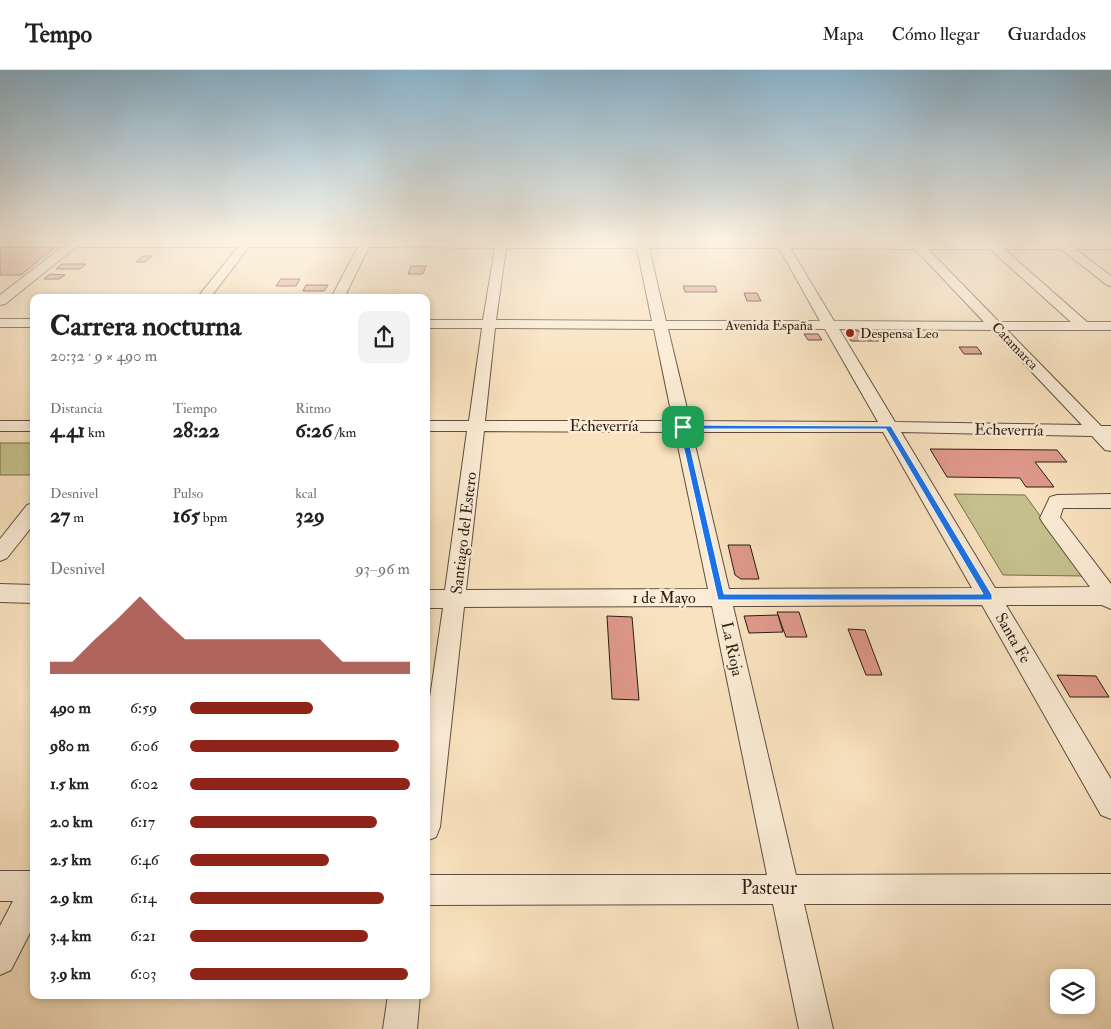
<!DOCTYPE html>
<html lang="es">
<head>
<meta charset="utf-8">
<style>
	:root { --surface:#fff; --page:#f2f2f2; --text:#222; --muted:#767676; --line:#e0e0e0; --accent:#8f2418 }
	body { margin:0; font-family:"IM FELL Double Pica",serif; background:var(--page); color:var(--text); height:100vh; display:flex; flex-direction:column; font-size:19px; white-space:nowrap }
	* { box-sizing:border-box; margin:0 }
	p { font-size:16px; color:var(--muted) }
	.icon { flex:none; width:28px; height:28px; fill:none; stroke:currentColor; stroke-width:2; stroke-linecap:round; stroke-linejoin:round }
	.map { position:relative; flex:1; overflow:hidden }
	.details { position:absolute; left:30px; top:224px; width:400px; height:705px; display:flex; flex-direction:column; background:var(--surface); border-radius:10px; box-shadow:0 2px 8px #0003 }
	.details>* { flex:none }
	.buttons { position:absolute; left:1050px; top:899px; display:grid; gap:10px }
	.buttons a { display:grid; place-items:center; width:45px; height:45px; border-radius:10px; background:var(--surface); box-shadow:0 2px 8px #0003; font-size:25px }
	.pin { position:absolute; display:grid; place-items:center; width:42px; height:42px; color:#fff; margin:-21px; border-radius:10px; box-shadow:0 2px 8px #0006 }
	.round { display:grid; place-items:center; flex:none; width:52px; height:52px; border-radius:10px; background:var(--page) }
	.headline { display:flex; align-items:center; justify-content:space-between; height:85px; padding:0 20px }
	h1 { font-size:28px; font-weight:700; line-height:38px }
	.metrics { display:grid; grid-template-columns:repeat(3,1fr); gap:8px; height:85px; padding:5px 20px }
	.metrics div { display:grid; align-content:center }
	.metrics b { font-size:21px; font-weight:700 }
	.metrics small { font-size:14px; font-weight:400 }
	.metrics p { font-size:14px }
	.chart { height:140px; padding:10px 20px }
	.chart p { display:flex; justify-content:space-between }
	.chart svg { width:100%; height:90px; margin-top:5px; fill:var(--accent); opacity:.7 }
	ul { padding:0 20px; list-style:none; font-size:16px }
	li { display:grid; grid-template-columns:80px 60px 1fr; align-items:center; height:38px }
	li i { height:12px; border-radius:6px; background:var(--accent) }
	header { display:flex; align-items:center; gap:30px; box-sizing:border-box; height:70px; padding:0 25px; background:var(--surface); border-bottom:1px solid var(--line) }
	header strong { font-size:24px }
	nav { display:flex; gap:28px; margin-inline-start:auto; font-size:18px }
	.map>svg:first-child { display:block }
</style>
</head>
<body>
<header>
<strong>Tempo</strong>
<nav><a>Mapa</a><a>Cómo llegar</a><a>Guardados</a></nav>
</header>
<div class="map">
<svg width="1111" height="959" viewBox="0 0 1111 959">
	<rect width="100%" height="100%" fill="#f9e2bf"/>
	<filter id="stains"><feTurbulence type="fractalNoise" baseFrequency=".004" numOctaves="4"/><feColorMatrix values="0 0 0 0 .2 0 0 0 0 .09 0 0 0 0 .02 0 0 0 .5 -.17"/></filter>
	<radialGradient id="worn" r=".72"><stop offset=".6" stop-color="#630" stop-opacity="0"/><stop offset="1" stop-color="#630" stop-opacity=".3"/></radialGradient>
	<path fill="#c5c18d" stroke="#786e51" d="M 0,373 L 34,373 L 34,405 L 0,405 Z
		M 954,424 L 1025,425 L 1084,506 L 1003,505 Z"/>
	<path fill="#e0998c" stroke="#2a1c15" d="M 0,177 L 50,177 L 53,179 L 21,205 L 0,205 Z
		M 143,186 L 152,186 L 145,192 L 136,192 Z
		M 62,194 L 86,194 L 80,199 L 56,199 Z
		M 411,196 L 426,196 L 423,204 L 408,204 Z
		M 50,204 L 65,205 L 59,209 L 44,209 Z
		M 281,209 L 300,209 L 296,216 L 276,216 Z
		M 306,215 L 328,215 L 324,221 L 303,221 Z
		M 683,216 L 715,216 L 717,222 L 685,222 Z
		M 744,223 L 757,223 L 761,231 L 747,231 Z
		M 850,261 L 859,261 L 866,271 L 851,271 L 847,263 Z
		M 859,261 L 872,261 L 879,271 L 867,271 Z
		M 804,264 L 818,264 L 822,270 L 808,270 Z
		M 959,277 L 977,277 L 982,284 L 964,284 Z
		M 930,379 L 1057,380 L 1067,392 L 1035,392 L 1054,417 L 1026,417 L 1020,408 L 947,407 Z
		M 728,475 L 750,475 L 759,509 L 741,509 L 735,505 Z
		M 777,542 L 799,542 L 807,567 L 786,567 Z
		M 778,545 L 783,562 L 749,563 L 744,546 Z
		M 607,546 L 632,547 L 639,630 L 612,629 Z
		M 848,559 L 865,560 L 882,605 L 866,605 Z
		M 1057,605 L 1096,606 L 1109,627 L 1070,627 Z"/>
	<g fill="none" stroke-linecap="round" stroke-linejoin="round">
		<g stroke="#5e4e40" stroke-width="2">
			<path id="minor" d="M 75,169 L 362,171 L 363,169 L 373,169 L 373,171 L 496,171 L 497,169 L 507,169 L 507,171 L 636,171 L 636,169 L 646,169 L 647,171 L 775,172 L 774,169 L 784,169 L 786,172 L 984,172 L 985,170 L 989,169 L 996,172 L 1056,172 L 1061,171 L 1066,173 L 1111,173 L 1111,179 L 1075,179 L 1111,206 L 1111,216 L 1107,215 L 1061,179 L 1004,179 L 1087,252 L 1111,252 L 1111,260 L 1007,260 L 1101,356 L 1111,356 L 1111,381 L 1105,380 L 1092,366 L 901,362 L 995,518 L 1090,517 L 1043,453 L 1040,448 L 1050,427 L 1057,425 L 1111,424 L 1111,438 L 1063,438 L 1060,447 L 1111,514 L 1111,539 L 1102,535 L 1006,535 L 1111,709 L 1111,749 L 1101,745 L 982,535 L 733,536 L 796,805 L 1111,804 L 1111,834 L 804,834 L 833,959 L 799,959 L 773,834 L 426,835 L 426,805 L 767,805 L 712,536 L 464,537 L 440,757 L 436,767 L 426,771 L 426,655 L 443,538 L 426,538 L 426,520 L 445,520 L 467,361 L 426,361 L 426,351 L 469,351 L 482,258 L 426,258 L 426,250 L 483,250 L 495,178 L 369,177 L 344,228 L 331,228 L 358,177 L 249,177 L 210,228 L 197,228 L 238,177 L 76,177 L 5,234 L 0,235 L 0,225 L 62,177 L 0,176 L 0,170 ZM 506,178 L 637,178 L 652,251 L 496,250 ZM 649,178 L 779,178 L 820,251 L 666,251 ZM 790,178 L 915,179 L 984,252 L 834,251 ZM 928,179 L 990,179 L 1071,252 L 999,252 ZM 495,258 L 654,259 L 673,351 L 485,351 ZM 668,259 L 825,259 L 878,352 L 690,351 ZM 839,259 L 992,260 L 1082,355 L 895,352 ZM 484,361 L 675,362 L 708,519 L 466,520 ZM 692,362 L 883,362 L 972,518 L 729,519 Z
				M 0,249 L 34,249 L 34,257 L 0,257 Z
				M 0,351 L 34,351 L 34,361 L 0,361 Z
				M 34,433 L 34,454 L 7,488 L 0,491 L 0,469 L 27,435 Z
				M 0,514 L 34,515 L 34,533 L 0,532 Z
				M 0,801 L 34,801 L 34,855 L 11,900 L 0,905 L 0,856 L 13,831 L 0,831 Z
				M 388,925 L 420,925 L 417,959 L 383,959 Z"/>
		</g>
		<use href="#minor" fill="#fbecd5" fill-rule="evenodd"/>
	</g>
	<linearGradient id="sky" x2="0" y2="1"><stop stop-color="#8ab8d4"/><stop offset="0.56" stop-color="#fcf2e2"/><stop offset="1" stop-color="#fcf2e2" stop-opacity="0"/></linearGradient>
	<rect width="1111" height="303" fill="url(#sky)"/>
	<path fill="#1a73e8" stroke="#fff" fill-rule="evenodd" d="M 683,355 L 891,356 L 992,525 L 992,530 L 718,530 L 679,357 ZM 686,359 L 886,359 L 983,524 L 724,524 Z"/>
	<circle fill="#8f2418" stroke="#fbecd5" stroke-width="2" cx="850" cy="263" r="5"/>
	<g text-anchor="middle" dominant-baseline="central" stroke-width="5" stroke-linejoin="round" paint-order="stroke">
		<g font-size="14" fill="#2a1c15" stroke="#fbecd5">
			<text x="769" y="255">Avenida España</text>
			<text transform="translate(1015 276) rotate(46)">Catamarca</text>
		</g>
		<g font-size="14" fill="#2a1c15" stroke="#fbecd5" text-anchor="start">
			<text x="860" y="263">Despensa Leo</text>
		</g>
		<g font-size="16" fill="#2a1c15" stroke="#fbecd5">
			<text x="604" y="356">Echeverría</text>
			<text transform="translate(1009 360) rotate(1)">Echeverría</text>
			<text transform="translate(464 463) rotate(-83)">Santiago del Estero</text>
			<text x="664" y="528">1 de Mayo</text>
			<text transform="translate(1013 568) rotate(60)">Santa Fe</text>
			<text transform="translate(732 579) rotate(78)">La Rioja</text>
		</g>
		<g font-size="19" fill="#2a1c15" stroke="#fbecd5">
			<text x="769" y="818">Pasteur</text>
		</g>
	</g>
	<rect width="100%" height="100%" filter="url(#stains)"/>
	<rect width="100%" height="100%" fill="url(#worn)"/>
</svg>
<div class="buttons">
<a><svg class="icon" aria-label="layers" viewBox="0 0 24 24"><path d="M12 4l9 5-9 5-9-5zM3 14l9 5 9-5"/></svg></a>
</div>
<div class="pin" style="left:683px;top:357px;background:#1e9e55"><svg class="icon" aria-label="arrive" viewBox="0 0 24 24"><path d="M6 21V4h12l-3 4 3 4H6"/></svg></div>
<section class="details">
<div class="headline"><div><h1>Carrera nocturna</h1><p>20:32 · 9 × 490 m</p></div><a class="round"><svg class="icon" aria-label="share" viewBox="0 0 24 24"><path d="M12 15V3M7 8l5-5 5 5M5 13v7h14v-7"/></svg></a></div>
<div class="metrics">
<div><p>Distancia</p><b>4.41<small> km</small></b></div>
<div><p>Tiempo</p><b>28:22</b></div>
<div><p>Ritmo</p><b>6:26<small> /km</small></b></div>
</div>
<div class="metrics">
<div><p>Desnivel</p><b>27<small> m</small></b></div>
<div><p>Pulso</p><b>165<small> bpm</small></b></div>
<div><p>kcal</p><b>329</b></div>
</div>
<div class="chart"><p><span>Desnivel</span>93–96 m</p>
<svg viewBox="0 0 160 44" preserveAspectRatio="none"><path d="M0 44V38L10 38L20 27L30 17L40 6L50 17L60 27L70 27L80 27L90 27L100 27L110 27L120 27L130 38L140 38L150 38L160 38V44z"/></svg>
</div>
<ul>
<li><b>490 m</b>6:59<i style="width:56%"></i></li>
<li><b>980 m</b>6:06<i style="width:95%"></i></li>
<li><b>1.5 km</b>6:02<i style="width:100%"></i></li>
<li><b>2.0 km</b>6:17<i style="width:85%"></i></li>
<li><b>2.5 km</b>6:46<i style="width:63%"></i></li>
<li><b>2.9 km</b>6:14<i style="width:88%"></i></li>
<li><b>3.4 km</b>6:21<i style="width:81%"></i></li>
<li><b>3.9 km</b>6:03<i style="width:99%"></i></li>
</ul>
</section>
</div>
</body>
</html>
